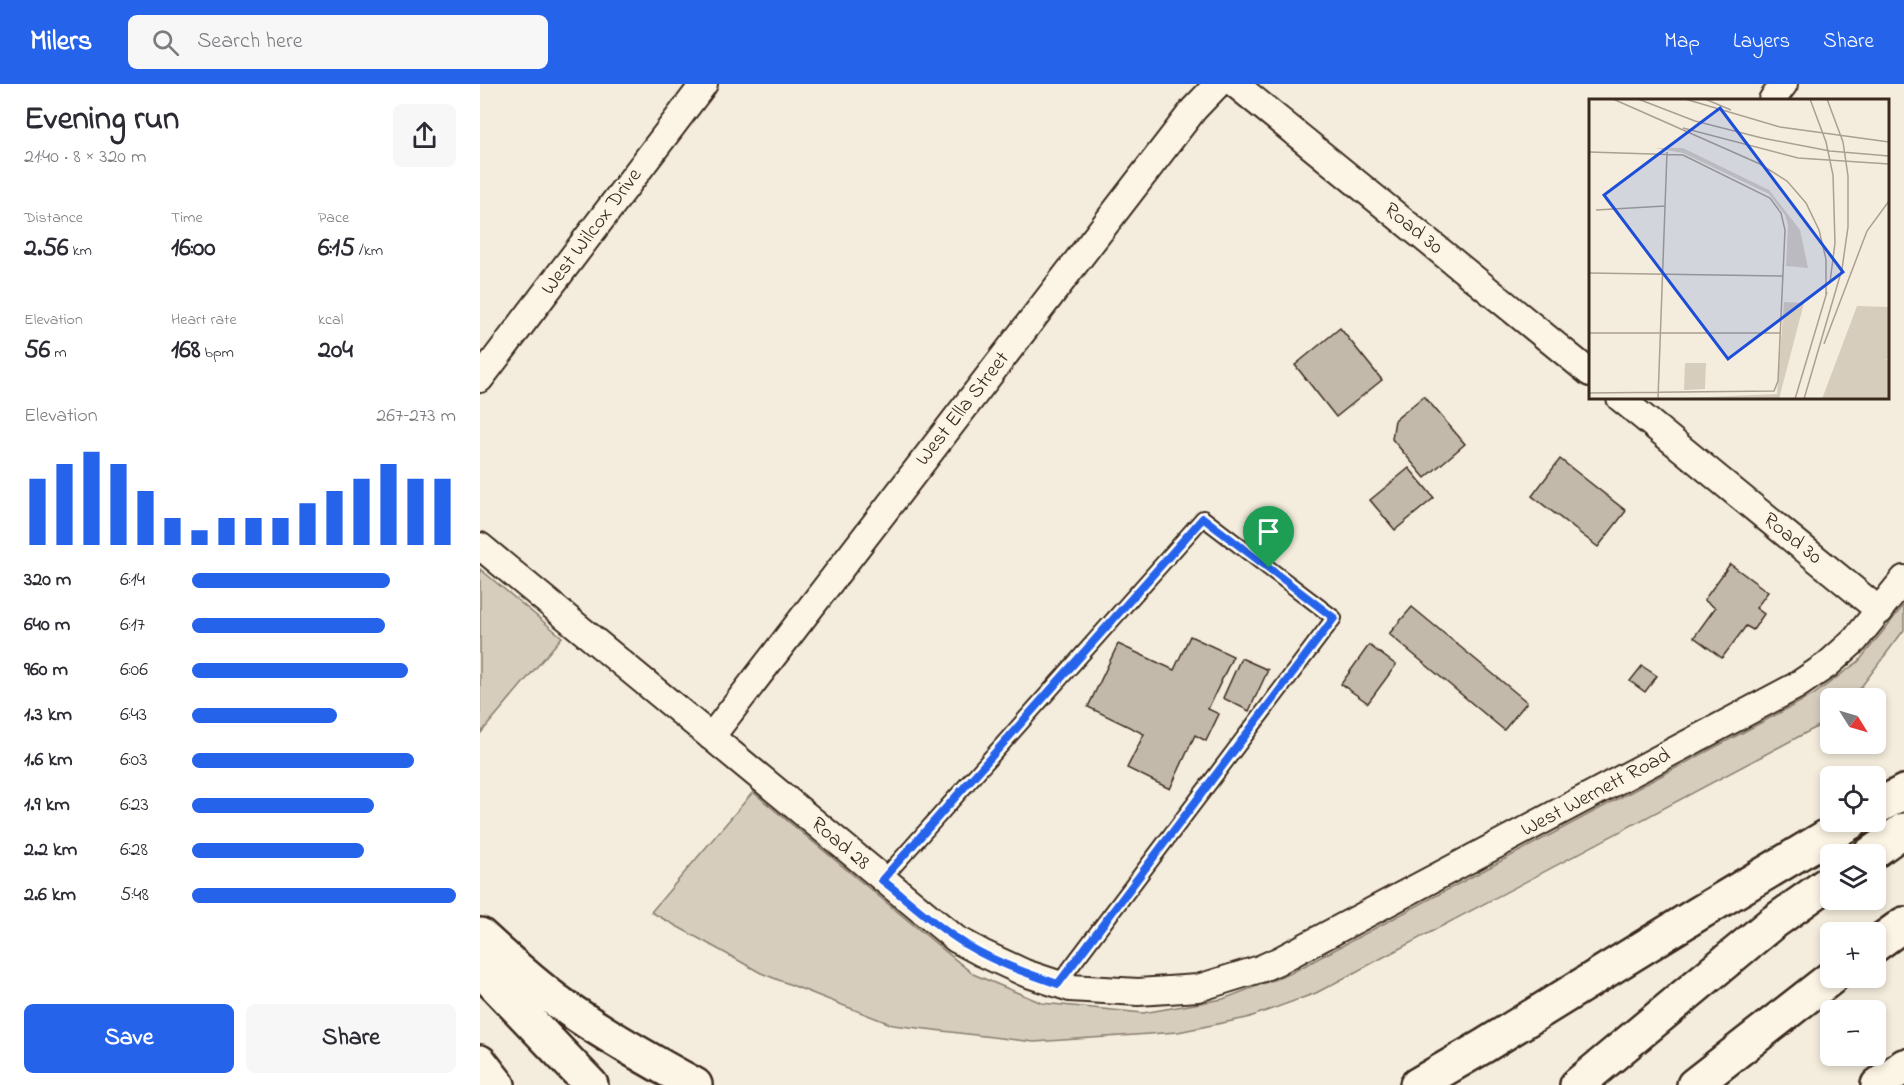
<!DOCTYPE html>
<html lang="en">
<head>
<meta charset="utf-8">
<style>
	:root { --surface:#fff; --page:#f7f7f7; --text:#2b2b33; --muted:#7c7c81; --accent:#2563eb }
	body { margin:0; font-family:"Indie Flower",sans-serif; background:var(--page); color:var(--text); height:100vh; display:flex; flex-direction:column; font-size:22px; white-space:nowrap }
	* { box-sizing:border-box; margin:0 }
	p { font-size:20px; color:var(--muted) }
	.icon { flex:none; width:33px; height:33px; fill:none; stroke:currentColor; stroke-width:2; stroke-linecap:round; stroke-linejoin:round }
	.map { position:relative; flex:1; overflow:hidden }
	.sheet { display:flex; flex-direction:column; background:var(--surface); width:480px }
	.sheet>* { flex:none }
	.needle { width:39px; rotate:127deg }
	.tools { position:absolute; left:1340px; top:604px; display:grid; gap:12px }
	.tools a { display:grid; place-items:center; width:66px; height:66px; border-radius:9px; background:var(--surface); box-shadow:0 3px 9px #0003; font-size:30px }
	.pin { position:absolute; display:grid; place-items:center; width:51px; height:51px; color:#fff; margin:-62px -26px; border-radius:50% 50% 50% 0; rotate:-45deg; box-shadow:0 0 6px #0007 }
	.pin .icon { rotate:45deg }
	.round { display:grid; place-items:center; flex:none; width:63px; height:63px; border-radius:9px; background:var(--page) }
	.head { display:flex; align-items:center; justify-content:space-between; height:102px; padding:0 24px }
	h1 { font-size:33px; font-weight:700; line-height:45px }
	.metrics { display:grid; grid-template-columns:repeat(3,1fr); gap:9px; height:102px; padding:6px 24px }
	.metrics div { display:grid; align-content:center }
	.metrics b { font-size:26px; font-weight:700 }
	.metrics small { font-size:16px; font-weight:400 }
	.metrics p { font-size:16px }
	.chart { height:168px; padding:12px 24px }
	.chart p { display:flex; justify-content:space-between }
	.chart svg { width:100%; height:108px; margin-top:6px; stroke:var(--accent); stroke-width:6 }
	.action { display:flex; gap:12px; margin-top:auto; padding:12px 24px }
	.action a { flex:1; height:69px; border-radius:9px; background:var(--accent); color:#fff; font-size:24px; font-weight:700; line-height:69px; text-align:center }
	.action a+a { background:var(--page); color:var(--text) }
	ul { padding:0 24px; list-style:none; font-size:20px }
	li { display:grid; grid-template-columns:96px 72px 1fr; align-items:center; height:45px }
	li i { height:15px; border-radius:8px; background:var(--accent) }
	header { display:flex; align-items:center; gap:36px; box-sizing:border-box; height:84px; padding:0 30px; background:var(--accent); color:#fff }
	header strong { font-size:28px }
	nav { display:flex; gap:33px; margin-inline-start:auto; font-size:21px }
	.search { width:420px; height:54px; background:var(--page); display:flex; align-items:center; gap:15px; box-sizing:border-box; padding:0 21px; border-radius:9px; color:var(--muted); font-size:22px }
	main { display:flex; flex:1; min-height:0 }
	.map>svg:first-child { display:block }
</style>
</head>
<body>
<header>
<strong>Milers</strong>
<div class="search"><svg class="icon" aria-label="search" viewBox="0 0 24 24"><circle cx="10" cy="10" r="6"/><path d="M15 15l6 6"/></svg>Search here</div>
<nav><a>Map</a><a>Layers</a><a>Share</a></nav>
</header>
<main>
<section class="sheet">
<div class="head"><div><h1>Evening run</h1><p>21:40 · 8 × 320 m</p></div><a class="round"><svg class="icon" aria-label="share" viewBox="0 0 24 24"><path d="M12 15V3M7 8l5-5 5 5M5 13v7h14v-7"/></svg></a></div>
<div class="metrics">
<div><p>Distance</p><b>2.56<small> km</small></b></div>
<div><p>Time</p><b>16:00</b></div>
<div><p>Pace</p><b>6:15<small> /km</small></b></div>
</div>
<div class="metrics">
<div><p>Elevation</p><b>56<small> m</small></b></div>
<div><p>Heart rate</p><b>168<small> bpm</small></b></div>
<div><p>kcal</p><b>204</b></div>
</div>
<div class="chart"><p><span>Elevation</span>267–273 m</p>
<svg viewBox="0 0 160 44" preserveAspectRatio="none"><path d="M5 44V17M15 44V11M25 44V6M35 44V11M45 44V22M55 44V33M65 44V38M75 44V33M85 44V33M95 44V33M105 44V27M115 44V22M125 44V17M135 44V11M145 44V17M155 44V17"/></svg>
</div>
<ul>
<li><b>320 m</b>6:14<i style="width:75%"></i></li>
<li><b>640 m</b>6:17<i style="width:73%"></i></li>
<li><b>960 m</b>6:06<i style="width:82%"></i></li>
<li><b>1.3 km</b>6:43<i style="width:55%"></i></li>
<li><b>1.6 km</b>6:03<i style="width:84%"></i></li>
<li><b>1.9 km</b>6:23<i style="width:69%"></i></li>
<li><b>2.2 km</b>6:28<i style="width:65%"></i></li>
<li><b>2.6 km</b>5:48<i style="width:100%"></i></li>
</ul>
<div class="action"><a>Save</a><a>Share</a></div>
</section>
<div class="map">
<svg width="1424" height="1001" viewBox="0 0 1424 1001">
	<rect width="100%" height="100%" fill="#f4eddd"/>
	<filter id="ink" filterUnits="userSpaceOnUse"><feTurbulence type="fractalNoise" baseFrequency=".0167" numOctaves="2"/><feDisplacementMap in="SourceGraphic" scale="12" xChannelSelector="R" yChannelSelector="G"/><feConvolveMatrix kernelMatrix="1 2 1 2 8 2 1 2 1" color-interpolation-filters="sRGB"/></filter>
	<g filter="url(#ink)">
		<path fill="#d6cdbd" stroke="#887c6e" stroke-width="1.5" d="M 0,485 L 82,553 L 0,650 Z
			M 1424,521 L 1424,546 L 1372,615 L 1350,615 L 1350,636 L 836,909 L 767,934 L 698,948 L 554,958 L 413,941 L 281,889 L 171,828 L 273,708 L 493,890 L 562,919 L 663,929 L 743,915 L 809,890 L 1333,611 L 1379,577 Z"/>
		<path fill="#c3b9aa" stroke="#3b2a1e" stroke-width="1.5" d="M 860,244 L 902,296 L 856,333 L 815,281 Z
			M 944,312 L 985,360 L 945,394 L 912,355 L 915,336 Z
			M 1080,375 L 1146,427 L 1118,463 L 1052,412 Z
			M 929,384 L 954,414 L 915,446 L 890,416 Z
			M 1250,480 L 1288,508 L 1276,524 L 1284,530 L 1273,546 L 1266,542 L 1242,574 L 1214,553 L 1235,524 L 1224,516 Z
			M 932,523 L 1047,618 L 1024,646 L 909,550 Z
			M 710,552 L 753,572 L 728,625 L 739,630 L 726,657 L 715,651 L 690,705 L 647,684 L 664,650 L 608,623 L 638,560 L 694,586 Z
			M 889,561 L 916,581 L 888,619 L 861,600 Z
			M 761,574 L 788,586 L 769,627 L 743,614 Z
			M 1162,582 L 1177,592 L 1165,608 L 1150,597 Z"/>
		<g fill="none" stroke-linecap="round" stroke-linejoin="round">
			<g stroke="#3b2a1e" stroke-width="18">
				<path id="service" d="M 402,796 L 723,434 L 854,534 L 578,900"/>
			</g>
			<g stroke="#3b2a1e" stroke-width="30">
				<path id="minor" d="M 755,0 L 1110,289
					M 1292,16 L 1304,0
					M 0,295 L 224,0
					M 1140,314 L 1400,527
					M 0,462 L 476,855 L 502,869 L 545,889 L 590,904 L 658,908 L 718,904 L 780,885 L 798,877 L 1316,602 L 1347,581 L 1375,556 L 1424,495
					M 231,653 L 714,25 L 738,0"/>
			</g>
			<g stroke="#3b2a1e" stroke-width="38">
				<path id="motorway" d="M 1395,724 L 1424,708
					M 1389,771 L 1424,746
					M 0,851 C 26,875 52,899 81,920 C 123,950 169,976 215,1001
					M 1395,861 L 1424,840
					M 0,885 L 111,1001
					M 0,978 L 18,1001
					M 937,1001 L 1004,962 L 1216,831 L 1371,738
					M 1097,1001 L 1291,840 L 1350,798
					M 1214,1001 L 1351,894
					M 1398,1001 L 1424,982"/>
			</g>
			<use href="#service" stroke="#fcf5e5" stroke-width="14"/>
			<use href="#minor" stroke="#fcf5e5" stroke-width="26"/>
			<use href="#motorway" stroke="#fcf5e5" stroke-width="33"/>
		</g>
	</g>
	<g fill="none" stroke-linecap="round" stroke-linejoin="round" filter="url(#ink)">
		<g stroke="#fff" stroke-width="12">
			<path id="route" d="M 723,434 L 854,534 L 578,900 C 543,888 506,875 476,854 C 450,837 427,815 402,796 Z"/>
		</g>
		<use href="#route" stroke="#2563eb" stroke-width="8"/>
	</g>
	<g text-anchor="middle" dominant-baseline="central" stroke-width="4.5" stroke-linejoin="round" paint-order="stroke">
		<g font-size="21" fill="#3b2a1e" stroke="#fcf5e5">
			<text transform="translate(933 145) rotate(39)">Road 30</text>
			<text transform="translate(112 148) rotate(-53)">West Wilcox Drive</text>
			<text transform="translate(483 325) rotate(-52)">West Ella Street</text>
			<text transform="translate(1312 455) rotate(39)">Road 30</text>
			<text transform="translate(1116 709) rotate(-28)">West Wernett Road</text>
			<text transform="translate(360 760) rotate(40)">Road 28</text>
		</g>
	</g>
	<g transform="translate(1109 15)">
		<rect width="300" height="300" fill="#f4eddd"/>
		<path d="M 65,49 L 94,49 L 180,91 L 211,131 L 219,169 L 197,167 L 199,126 L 196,116 L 180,95 L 94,54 ZM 195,203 L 215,204 L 190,300 L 72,300 L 188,295 ZM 268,207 L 300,208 L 300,260 L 296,261 L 300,261 L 300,300 L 233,300 ZM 96,264 L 117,264 L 116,290 L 95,291 Z" fill="#d6cdbd"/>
		<path fill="none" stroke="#aa9f91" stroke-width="1.5" d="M 24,0 L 171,65 L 198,82 L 217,104 L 230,131 L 237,160 L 237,195M 49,0 L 106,22 L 173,39 L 241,52 L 300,57M 96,0 L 191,28 L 300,43M 116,0 L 142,11M 221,0 L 237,43 L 244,76 L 246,144 L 241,183M 94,29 L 209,59 L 300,65M 0,53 L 94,56 L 181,99 L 192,114 L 196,131 L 189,282 L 185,292 L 0,294M 7,111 L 76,107M 0,174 L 194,177M 0,234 L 191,234M 235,245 L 278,132 L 300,102M 69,300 L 78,53M 206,300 L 238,193M 215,300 L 253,170 L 259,128 L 259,77 L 254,43 L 238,0"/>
		<path fill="#1d4ed8" fill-opacity="0.15" stroke="#1d4ed8" stroke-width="3" d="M 131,9 L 254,173 L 139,260 L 15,96 Z"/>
		<rect width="300" height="300" fill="none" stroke="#3b2a1e" stroke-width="3"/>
	</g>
</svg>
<div class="tools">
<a><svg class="needle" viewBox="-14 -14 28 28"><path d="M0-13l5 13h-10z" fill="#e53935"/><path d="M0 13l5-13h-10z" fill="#7c7c81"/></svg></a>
<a><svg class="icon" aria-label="locate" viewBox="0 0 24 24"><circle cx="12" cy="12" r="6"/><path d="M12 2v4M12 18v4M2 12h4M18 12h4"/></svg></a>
<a><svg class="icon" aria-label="layers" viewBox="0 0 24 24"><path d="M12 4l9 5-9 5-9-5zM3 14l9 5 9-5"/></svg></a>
<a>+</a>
<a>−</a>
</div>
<div class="pin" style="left:789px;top:484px;background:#1e9e55"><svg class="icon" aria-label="arrive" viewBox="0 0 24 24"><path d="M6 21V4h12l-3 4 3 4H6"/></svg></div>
</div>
</main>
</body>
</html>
